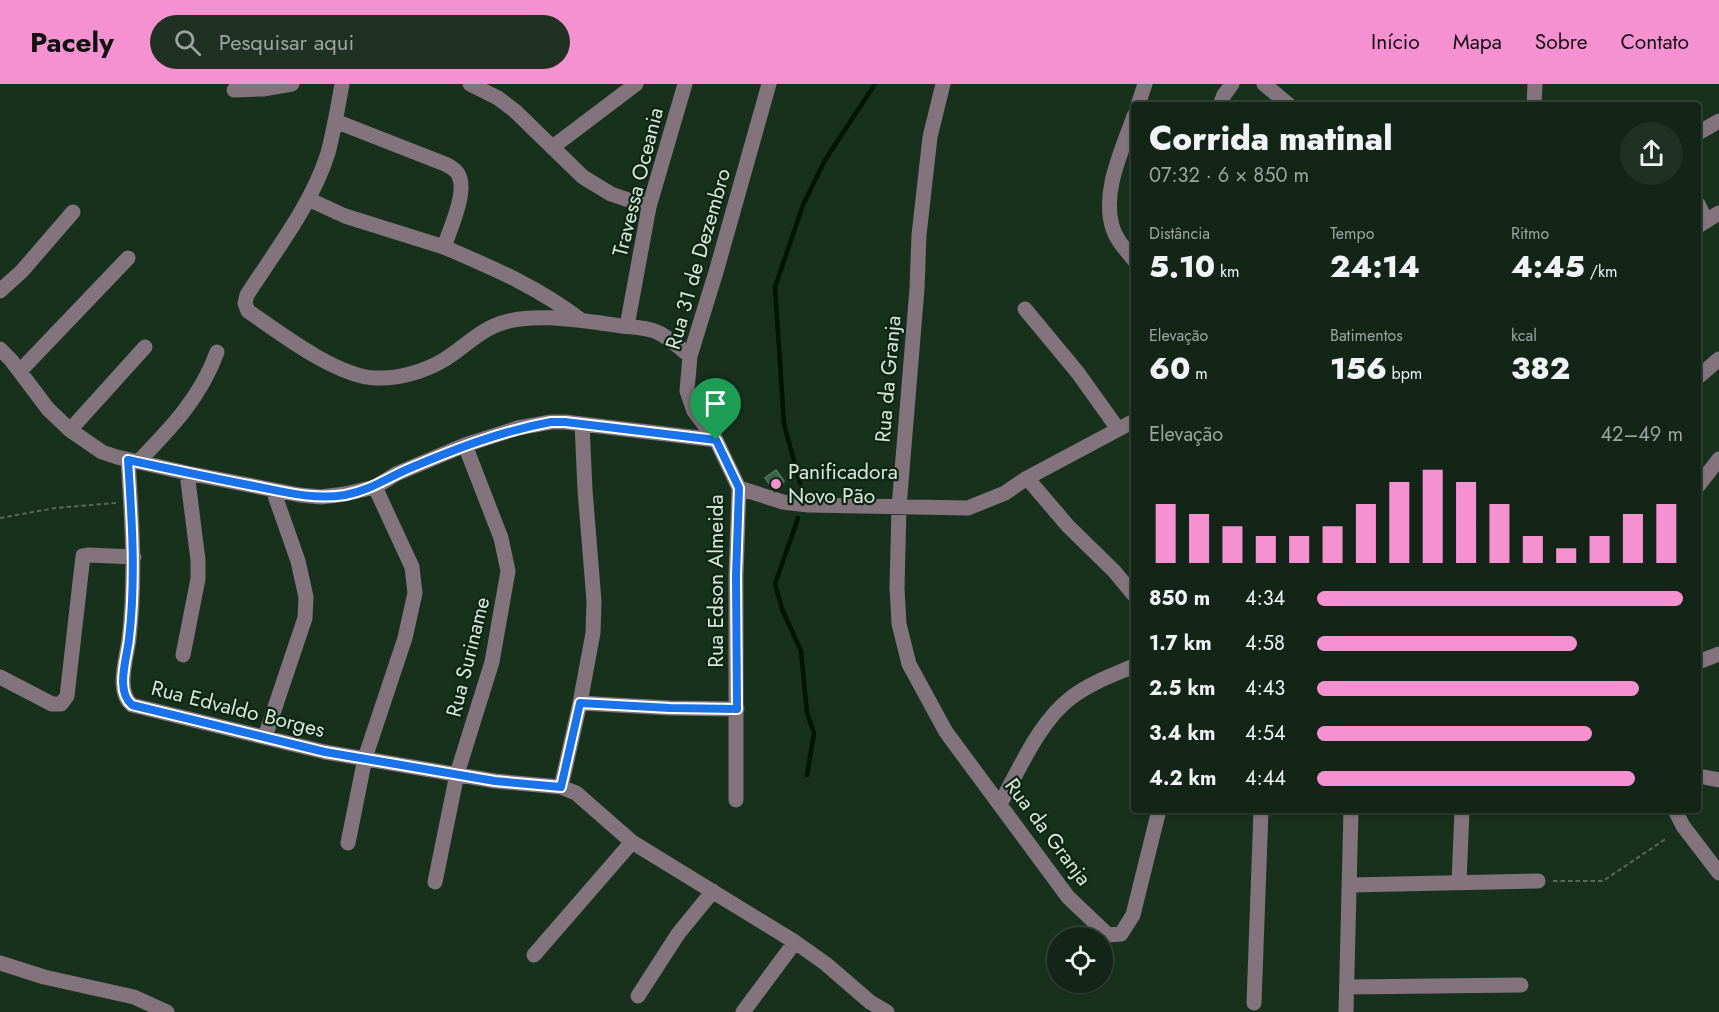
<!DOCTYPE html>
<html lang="pt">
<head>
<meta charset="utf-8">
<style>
	:root { --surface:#122516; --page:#1f3123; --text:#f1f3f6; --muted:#9ca5a1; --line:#314235; --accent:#f590d1 }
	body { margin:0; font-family:Jost,sans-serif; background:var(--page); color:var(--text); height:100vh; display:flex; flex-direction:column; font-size:22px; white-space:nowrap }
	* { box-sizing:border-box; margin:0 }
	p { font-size:20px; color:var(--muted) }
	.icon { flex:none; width:33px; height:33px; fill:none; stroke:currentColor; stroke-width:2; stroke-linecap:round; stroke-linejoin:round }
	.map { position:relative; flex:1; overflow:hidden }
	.details { position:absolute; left:1131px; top:18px; width:570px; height:711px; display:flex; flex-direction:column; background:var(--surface); border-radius:6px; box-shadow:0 2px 4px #0004,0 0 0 2px var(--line) }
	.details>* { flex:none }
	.buttons { position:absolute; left:1047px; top:843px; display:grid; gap:12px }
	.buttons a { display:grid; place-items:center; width:66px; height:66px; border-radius:50%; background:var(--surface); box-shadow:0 2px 4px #0004,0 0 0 2px var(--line); font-size:30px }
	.pin { position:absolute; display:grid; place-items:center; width:51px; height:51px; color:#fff; margin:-62px -26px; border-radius:50% 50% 50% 0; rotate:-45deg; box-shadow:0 0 6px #0007 }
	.pin .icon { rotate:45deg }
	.round { display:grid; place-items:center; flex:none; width:63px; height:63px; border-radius:32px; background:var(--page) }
	.headline { display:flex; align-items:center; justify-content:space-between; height:102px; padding:0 18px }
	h1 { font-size:33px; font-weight:800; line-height:45px }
	.metrics { display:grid; grid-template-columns:repeat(3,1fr); gap:9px; height:102px; padding:6px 18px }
	.metrics div { display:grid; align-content:center }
	.metrics b { font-size:30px; font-weight:800 }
	.metrics small { font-size:16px; font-weight:400 }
	.metrics p { font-size:16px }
	.chart { height:168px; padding:12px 18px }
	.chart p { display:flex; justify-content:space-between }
	.chart svg { width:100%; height:108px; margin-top:6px; stroke:var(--accent); stroke-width:6 }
	ul { padding:0 18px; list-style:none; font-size:20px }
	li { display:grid; grid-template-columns:96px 72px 1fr; align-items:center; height:45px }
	li i { height:15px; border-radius:8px; background:var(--accent) }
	header { display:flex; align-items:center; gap:36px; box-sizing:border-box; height:84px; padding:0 30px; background:var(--accent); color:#111 }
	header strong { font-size:28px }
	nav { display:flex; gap:33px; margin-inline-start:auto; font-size:21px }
	.search { width:420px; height:54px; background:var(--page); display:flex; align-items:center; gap:15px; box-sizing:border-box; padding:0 21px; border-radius:33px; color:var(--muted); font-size:22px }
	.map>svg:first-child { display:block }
</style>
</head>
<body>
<header>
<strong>Pacely</strong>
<div class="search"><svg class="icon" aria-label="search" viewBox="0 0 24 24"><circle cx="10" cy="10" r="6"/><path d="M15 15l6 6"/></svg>Pesquisar aqui</div>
<nav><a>Início</a><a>Mapa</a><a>Sobre</a><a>Contato</a></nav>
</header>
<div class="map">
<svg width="1719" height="928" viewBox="0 0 1719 928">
	<rect width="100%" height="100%" fill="#18311d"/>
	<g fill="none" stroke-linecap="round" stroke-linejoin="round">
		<path stroke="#001503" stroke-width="4.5" d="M 800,399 L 784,340 L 775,203 L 803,121 L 825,76 L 875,0
			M 798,434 L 775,500 L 782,525 L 801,567 L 807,629 L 814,649 L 807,691"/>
		<path stroke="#556b59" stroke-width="2" stroke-dasharray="4.5 3" stroke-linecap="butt" d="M 0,434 L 55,424 L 116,419
			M 1553,797 L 1603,797 L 1667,754"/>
		<path stroke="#82737c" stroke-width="15" d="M 342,0 C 338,23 334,46 328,69 C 312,120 276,166 247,211 L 245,219 L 248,227 C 280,249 337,293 376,294 C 397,295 423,288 442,277 C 460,267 475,250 494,242 C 528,226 585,237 621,242 C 633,243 646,243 657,248 C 669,253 679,264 690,272
			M 470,0 L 498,14 L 515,27 L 583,93 L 611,110 L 649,123
			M 943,0 L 930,53 L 919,151 L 917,205 L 899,423 L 897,504 L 899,540 L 909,580 L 946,648 L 1068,813 L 1108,851 L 1121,850 L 1133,831 L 1159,726
			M 1264,0 L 1289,21
			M 234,6 L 263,5 L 292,0
			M 1138,21 L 1145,0
			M 1220,21 L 1224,11 L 1232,0
			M 1534,21 L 1535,0
			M 1134,32 C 1122,67 1101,108 1113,145 C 1117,157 1126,166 1134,176
			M 1698,49 L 1719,37
			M 554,62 L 636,0
			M 308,115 L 345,132 L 444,163 C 450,145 467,109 459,92 C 457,86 451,83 445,80 L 335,37
			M 1698,120 L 1706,137
			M 1698,142 L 1719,129
			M 444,163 C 495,185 536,202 581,236
			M 0,207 L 22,187 L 73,128
			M 1025,225 L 1078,289 L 1118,345
			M 627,242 L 649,123 L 685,0
			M 0,265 L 11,276 L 48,325 L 70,346 L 102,368 L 117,373 L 187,389 L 300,411 L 321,413 L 345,410 L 375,403 L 396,390 L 465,361 L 518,344 L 551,338 L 565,338 L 716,356
			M 20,287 L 128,174
			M 1698,293 L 1719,275
			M 70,346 L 145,263
			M 128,376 C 132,436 136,495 129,555 C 127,573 115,607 132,621 L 325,668 L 495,697 L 561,703 L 576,709 L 632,758 L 795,858 L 826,880 L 870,918 L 887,928
			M 138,378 C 171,344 201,313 217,268
			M 1027,394 L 1068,442 L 1114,487 L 1134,511
			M 1698,402 L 1719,375
			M 739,404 L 783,418 L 808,421 L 968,424 L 1005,409 L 1027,394 L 1134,337
			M 183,571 L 198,495 L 198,476 L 187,389
			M 1698,578 L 1719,570
			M 0,593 L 52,620 L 61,620 L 67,612 L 83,472 L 89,471 L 134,473
			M 580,619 L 670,624 L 737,625
			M 265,653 L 305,534 L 306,513 L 298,477 L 273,406
			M 1698,692 L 1719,696
			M 561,703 L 580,619 L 593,549 L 594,517 L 585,406 L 582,340
			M 736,716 L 736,492 L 739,404 L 716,356 L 694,327 L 687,307 L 690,272 L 716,188 L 769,0
			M 1000,720 C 1019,686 1040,636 1072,613 C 1090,599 1113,591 1134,582
			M 1675,726 L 1683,742 L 1719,789
			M 348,759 L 365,674 L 405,554 L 415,509 L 412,483 L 375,403
			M 435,798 L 457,690 L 492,578 L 508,487 L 501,454 L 465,361
			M 1459,799 L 1462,726
			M 1351,801 L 1538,797
			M 534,871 L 632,758
			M 0,879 L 44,893 L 134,913 L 167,928
			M 1347,903 L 1521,901
			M 638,912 L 678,850 L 713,807
			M 1254,919 L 1261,726
			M 743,928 L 795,858
			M 1346,928 L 1351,726"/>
	</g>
	<path fill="#193f23" d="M 784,397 L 786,401 L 774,409 L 773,405 Z"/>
	<path fill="#3a6445" stroke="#53785d" stroke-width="1.5" d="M 776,386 L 784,397 L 773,405 L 765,394 Z"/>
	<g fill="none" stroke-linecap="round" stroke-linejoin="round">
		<g stroke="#fff" stroke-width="12">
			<path id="route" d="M 551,338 L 565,338 L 716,356 L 739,404 L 736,492 L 737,625 L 670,624 L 580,619 L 561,703 L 495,697 L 325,668 L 132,621 C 115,607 127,574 129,555 C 136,495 132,436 128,376 C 170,385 212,394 254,402 C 284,408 314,416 345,411 C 371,406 385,395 408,385 C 455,365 501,347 551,338 Z"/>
		</g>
		<use href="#route" stroke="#1a73e8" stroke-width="8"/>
	</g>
	<circle fill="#f590d1" stroke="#0e2714" stroke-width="2" cx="776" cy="400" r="6"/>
	<g text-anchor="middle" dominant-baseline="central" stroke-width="4.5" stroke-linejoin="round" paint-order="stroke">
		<g font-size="21" fill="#d8e7da" stroke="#0e2714">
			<text transform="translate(638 98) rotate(-76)">Travessa Oceania</text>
			<text transform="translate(698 175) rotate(-74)">Rua 31 de Dezembro</text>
			<text transform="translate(888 295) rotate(-85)">Rua da Granja</text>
			<text transform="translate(716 497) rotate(-90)">Rua Edson Almeida</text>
			<text transform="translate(468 573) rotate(-76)">Rua Suriname</text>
			<text transform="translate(238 625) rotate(14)">Rua Edvaldo Borges</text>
			<text transform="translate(1048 748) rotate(53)">Rua da Granja</text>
		</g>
		<g font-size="21" fill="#d8e7da" stroke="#0e2714" text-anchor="start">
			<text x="788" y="388">Panificadora<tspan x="788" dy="24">Novo Pão</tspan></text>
		</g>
	</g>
</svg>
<div class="buttons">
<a><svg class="icon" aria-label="locate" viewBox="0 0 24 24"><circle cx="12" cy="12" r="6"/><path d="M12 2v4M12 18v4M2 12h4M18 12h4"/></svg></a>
</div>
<div class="pin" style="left:716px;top:356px;background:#1e9e55"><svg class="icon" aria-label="arrive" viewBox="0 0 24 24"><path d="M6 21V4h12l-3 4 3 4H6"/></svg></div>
<section class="details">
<div class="headline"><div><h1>Corrida matinal</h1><p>07:32 · 6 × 850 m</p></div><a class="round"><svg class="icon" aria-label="share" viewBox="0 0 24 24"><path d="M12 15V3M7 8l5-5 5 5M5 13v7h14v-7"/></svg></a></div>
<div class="metrics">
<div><p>Distância</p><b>5.10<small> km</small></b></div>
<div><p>Tempo</p><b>24:14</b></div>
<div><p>Ritmo</p><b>4:45<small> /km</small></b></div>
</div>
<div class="metrics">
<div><p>Elevação</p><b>60<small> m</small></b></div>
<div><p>Batimentos</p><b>156<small> bpm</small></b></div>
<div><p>kcal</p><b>382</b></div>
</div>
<div class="chart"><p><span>Elevação</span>42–49 m</p>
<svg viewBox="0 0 160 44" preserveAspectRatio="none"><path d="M5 44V20M15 44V24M25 44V29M35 44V33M45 44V33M55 44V29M65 44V20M75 44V11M85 44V6M95 44V11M105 44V20M115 44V33M125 44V38M135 44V33M145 44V24M155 44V20"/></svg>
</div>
<ul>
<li><b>850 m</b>4:34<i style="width:100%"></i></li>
<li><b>1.7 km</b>4:58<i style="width:71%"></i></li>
<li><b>2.5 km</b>4:43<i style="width:88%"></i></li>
<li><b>3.4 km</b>4:54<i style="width:75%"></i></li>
<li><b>4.2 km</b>4:44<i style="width:87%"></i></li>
</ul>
</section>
</div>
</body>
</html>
